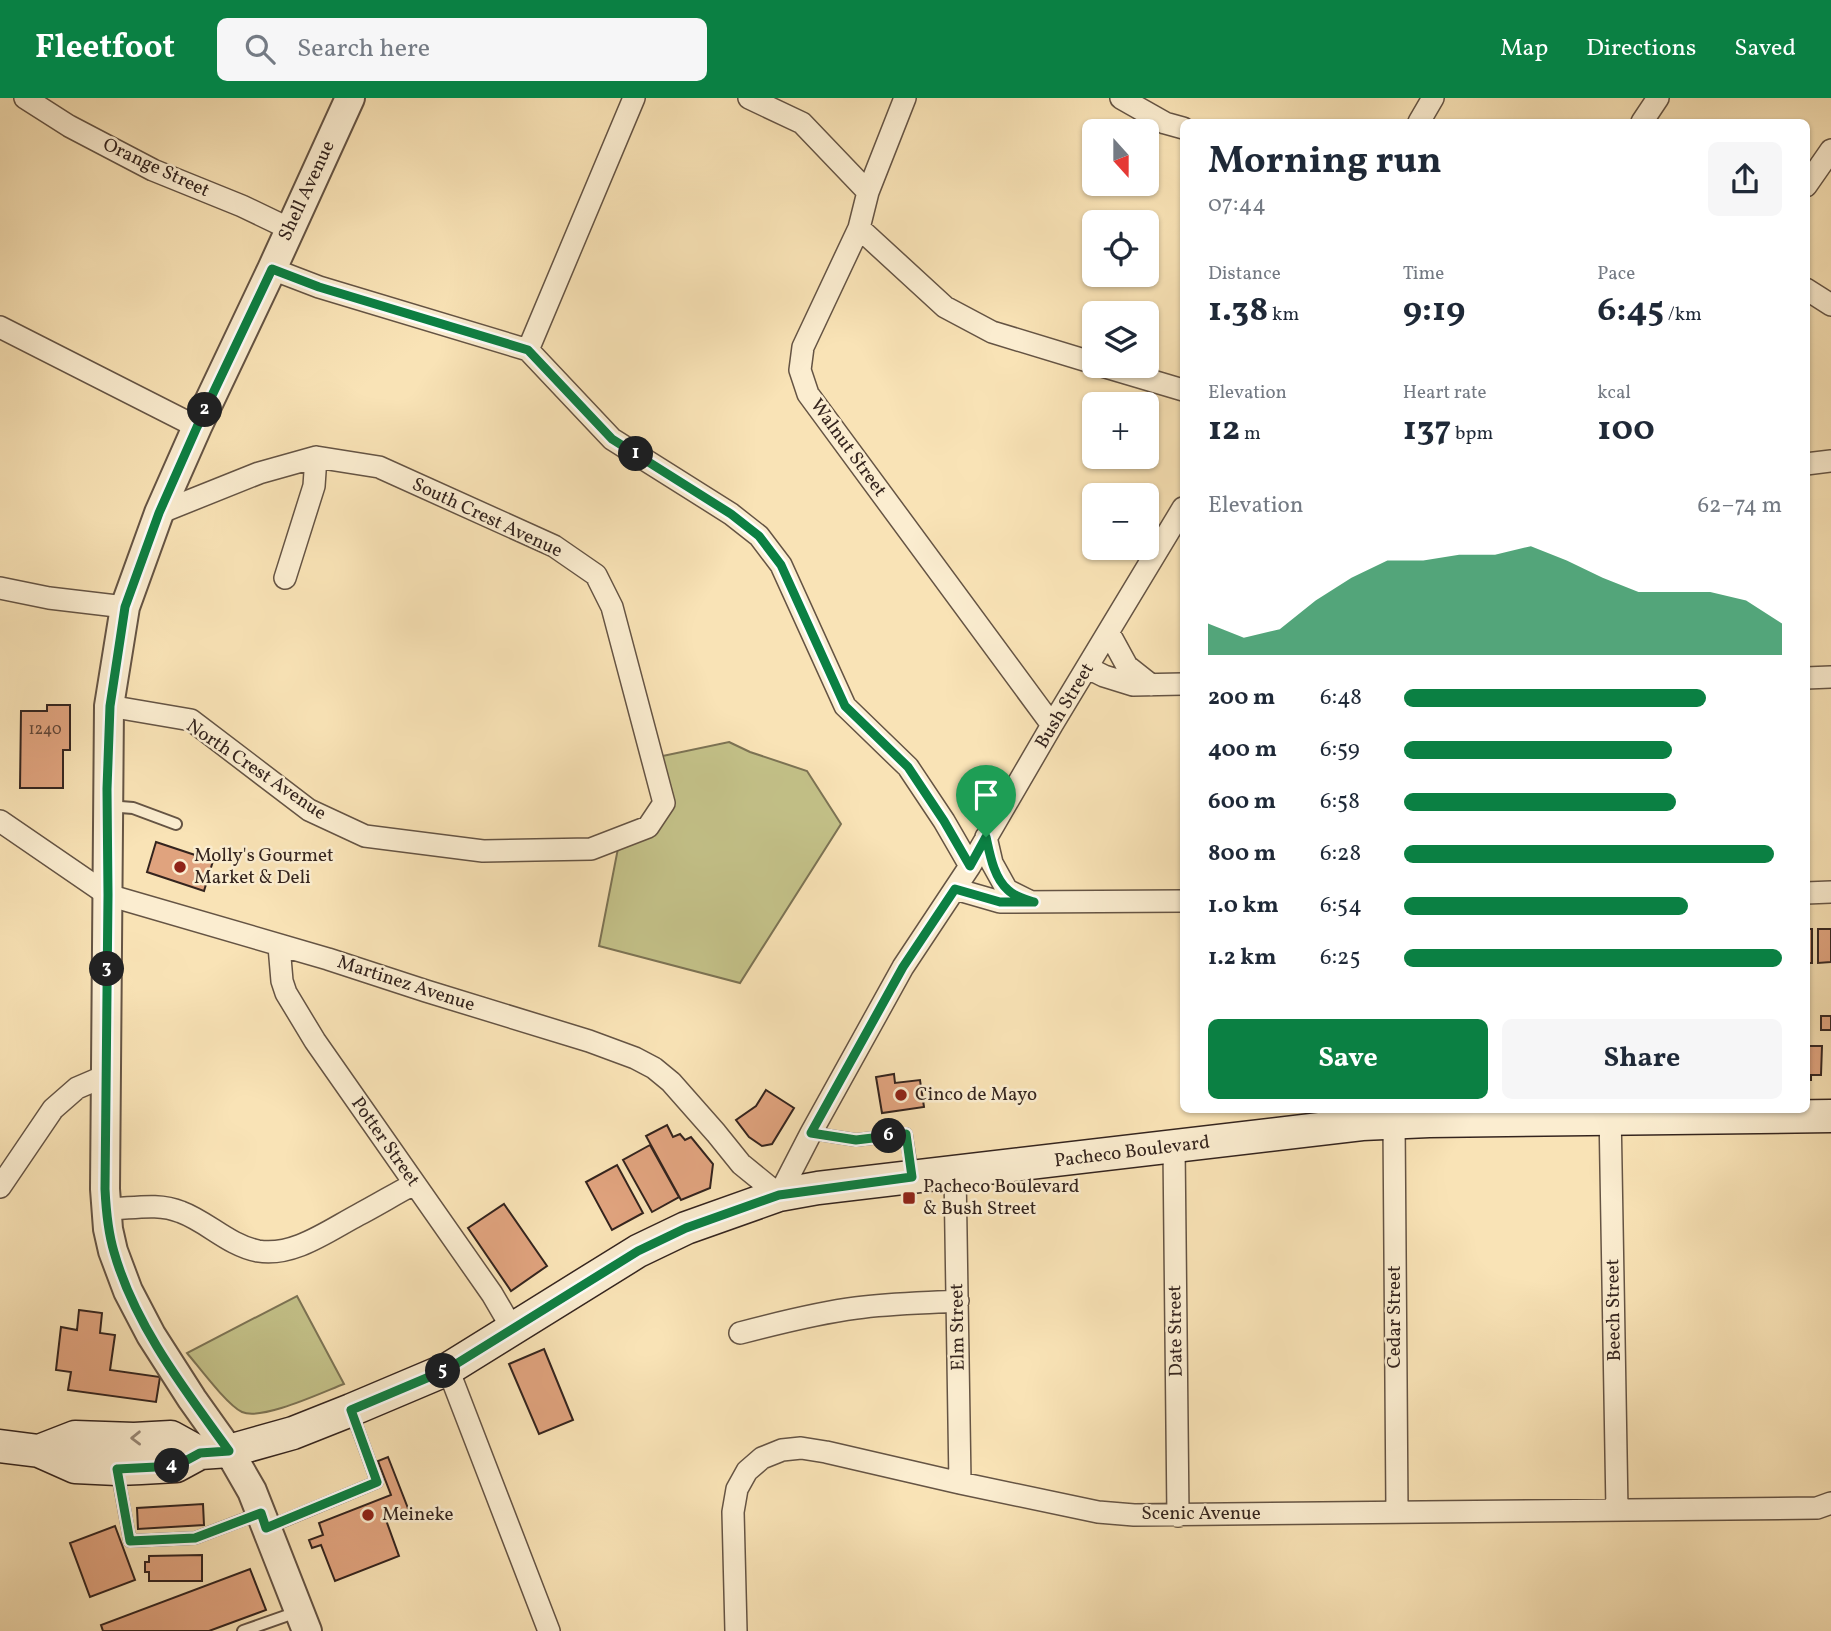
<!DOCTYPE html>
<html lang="en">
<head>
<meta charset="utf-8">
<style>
	:root { --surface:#fff; --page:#f6f6f7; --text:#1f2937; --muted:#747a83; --accent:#0b8043 }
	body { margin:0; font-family:Vollkorn,serif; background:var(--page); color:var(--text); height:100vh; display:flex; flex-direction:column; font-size:26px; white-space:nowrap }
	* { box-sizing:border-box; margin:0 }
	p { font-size:23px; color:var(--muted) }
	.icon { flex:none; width:38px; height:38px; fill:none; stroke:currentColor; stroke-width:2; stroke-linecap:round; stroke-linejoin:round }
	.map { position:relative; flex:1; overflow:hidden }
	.side { position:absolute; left:1180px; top:21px; width:630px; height:994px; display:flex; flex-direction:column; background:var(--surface); border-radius:10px; box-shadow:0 2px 5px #0004 }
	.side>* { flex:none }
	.needle { width:46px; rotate:159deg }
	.controls { position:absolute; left:1082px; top:21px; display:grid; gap:14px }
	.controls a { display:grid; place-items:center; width:77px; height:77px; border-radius:10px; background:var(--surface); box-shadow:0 2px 5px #0004; font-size:35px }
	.pin { position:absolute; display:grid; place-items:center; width:60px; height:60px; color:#fff; margin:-72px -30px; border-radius:50% 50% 50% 0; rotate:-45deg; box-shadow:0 0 7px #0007 }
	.pin .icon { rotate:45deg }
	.km { position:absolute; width:35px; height:35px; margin:-18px; border-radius:50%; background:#222; color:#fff; font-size:19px; line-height:35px; text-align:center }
	.round { display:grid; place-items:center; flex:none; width:74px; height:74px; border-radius:10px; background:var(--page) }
	.summary { display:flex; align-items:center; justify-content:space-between; height:119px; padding:0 28px }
	h1 { font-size:38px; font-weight:700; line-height:52px }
	.stats { display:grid; grid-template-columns:repeat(3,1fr); gap:10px; height:119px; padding:7px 28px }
	.stats div { display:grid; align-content:center }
	.stats b { font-size:35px; font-weight:700 }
	.stats small { font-size:19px; font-weight:400 }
	.stats p { font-size:19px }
	.chart { height:196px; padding:14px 28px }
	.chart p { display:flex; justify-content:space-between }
	.chart svg { width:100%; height:126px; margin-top:7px; fill:var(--accent); opacity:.7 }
	.button { display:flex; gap:14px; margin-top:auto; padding:14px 28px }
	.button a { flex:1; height:80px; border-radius:10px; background:var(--accent); color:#fff; font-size:28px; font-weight:700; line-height:80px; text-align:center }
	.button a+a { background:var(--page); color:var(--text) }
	ul { padding:0 28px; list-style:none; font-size:23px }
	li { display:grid; grid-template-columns:112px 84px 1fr; align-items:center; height:52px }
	li i { height:18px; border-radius:9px; background:var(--accent) }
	header { display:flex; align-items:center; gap:42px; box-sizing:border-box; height:98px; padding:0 35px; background:var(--accent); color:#fff }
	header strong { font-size:33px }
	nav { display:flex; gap:38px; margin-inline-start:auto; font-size:24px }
	.search { width:490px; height:63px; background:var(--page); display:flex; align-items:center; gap:18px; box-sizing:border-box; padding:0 24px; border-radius:10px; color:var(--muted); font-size:26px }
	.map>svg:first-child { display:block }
</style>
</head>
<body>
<header>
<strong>Fleetfoot</strong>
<div class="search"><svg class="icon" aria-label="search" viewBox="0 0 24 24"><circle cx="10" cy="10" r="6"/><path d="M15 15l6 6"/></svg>Search here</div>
<nav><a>Map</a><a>Directions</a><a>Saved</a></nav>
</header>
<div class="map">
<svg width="1831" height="1533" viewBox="0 0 1831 1533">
	<rect width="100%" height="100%" fill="#f9e3b6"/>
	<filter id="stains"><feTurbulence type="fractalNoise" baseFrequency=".00286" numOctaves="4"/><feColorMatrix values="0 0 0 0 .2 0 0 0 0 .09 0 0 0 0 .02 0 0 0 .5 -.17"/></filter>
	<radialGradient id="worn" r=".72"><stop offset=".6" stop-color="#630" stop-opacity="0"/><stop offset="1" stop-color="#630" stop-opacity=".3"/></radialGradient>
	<path fill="#c4c289" stroke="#7c7354" stroke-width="2" d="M 729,644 L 750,654 L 807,673 L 841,726 L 740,885 L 599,848 L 620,740 L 664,705 L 653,660 Z
		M 297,1198 L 344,1286 C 323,1294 262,1323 242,1314 C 227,1307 199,1269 187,1255 Z"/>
	<path fill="#e0a37e" stroke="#34241e" stroke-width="2" d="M 47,607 L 70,607 L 70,652 L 63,652 L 63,690 L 20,690 L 21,613 L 47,613 Z
		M 156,744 L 213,763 L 204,793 L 147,774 Z
		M 1806,831 L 1812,831 L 1812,865 L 1806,865 Z
		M 1818,831 L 1831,831 L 1831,864 L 1818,865 Z
		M 1821,918 L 1831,918 L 1831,932 L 1821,932 Z
		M 1806,948 L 1822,948 L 1821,977 L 1811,977 L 1811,982 L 1806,982 Z
		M 894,976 L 895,985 L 920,982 L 924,1009 L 882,1015 L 876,979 Z
		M 766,992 L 794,1010 L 772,1046 L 762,1048 L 749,1039 L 736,1022 L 756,1008 Z
		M 667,1027 L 673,1039 L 680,1036 L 685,1042 L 691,1039 L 713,1066 L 710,1090 L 681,1102 L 646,1038 Z
		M 650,1047 L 679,1099 L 652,1114 L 623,1062 Z
		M 617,1067 L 643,1115 L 612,1132 L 586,1084 Z
		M 504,1106 L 547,1168 L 511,1193 L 468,1130 Z
		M 79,1212 L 102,1215 L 100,1235 L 115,1237 L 110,1272 L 160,1279 L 156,1304 L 68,1292 L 71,1274 L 56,1272 L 61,1229 L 77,1232 Z
		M 544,1251 L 573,1322 L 539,1336 L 509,1266 Z
		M 388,1359 L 409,1413 L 386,1422 L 399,1458 L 335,1483 L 321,1447 L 312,1450 L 309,1442 L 323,1437 L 319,1425 L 391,1397 L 378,1363 Z
		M 203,1406 L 204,1427 L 138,1431 L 137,1410 Z
		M 115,1428 L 135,1482 L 90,1499 L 70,1445 Z
		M 202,1457 L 202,1483 L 149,1483 L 149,1474 L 145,1474 L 145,1464 L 149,1464 L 149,1458 Z
		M 250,1471 L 266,1512 L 209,1533 L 103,1533 L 101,1527 Z"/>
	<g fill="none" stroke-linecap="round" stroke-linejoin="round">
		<g stroke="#655444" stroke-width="14">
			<path id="service" d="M 108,708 L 133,710 L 176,726
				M 811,1035 L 856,1042 L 906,1036 L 912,1076
				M 117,1372 L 130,1443 L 195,1440 L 258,1416
				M 269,1429 L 377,1384 L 352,1315
				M 243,1533 L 297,1514"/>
		</g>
		<g stroke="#655444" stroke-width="24">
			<path id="minor" d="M 25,0 L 69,28 L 153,72 L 242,108 L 290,131
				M 749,0 L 802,25 L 868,94
				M 905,0 L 868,94 L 859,130 L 803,249 L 800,272 L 808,296 L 1052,627
				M 1121,0 L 1165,25 L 1183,30
				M 1419,24 L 1433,0
				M 1642,24 L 1658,0
				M 1806,88 L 1831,52
				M 859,130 L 945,209 L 992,234 L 1094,265
				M 272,171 L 319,189 L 528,252 L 612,341 L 731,416 L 759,438 L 781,467 L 845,608 L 908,669 L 944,723 L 970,768
				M 1806,191 L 1831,207
				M 0,229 L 197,329
				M 528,252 L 634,0
				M 1102,268 L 1183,292
				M 1806,366 L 1831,363
				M 285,480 L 314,388 L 316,359
				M 0,490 L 49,500 L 125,509
				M 1109,535 L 1127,568 L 1151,587
				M 1088,570 L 1104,578 L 1133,587 L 1183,586
				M 1806,580 L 1831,579
				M 109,608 L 191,622 L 309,712 L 365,738 L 483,753 L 591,751 L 648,729 L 664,705 L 612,509 L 596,477 L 554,448 L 379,369 L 316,359 L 259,375 L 159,415
				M 0,723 L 108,797 L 328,861 L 426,893 L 589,943 L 635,960 L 654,970 L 671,984 L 716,1035 L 741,1066 L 779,1097 L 811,1035 L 903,869 L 970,768 L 1052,627 L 1183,410
				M 986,739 L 992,765 L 1007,792 L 1029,803
				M 955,791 L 1000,804 L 1183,803
				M 1806,795 L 1831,794
				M 279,848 L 282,883 L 286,895 L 315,943 L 492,1196 L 513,1232
				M 1610,1012 L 1617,1412
				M 1394,1024 L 1397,1413
				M 1174,1049 L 1178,1418
				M 955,1074 L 960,1385
				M 0,1089 L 53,1011 L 77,990 L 105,978
				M 106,1111 C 131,1111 157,1104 181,1114 C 208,1124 228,1147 258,1153 C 293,1159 328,1133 358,1117 C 377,1107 395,1096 414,1086
				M 740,1235 C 778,1225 817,1215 856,1210 C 890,1205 924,1205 958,1203
				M 448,1271 L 549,1533
				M 736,1533 L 733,1414 L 737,1391 L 747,1373 L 762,1360 L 782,1352 L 801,1350 L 826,1354 L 960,1385 L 1098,1414 L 1134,1417 L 1817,1410 L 1831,1405"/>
		</g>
		<g stroke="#655444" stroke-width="32">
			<path id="tertiary" d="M 307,1533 L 252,1393 L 229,1353 L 192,1301 L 151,1237 L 128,1193 L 113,1153 L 108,1131 L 105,1091 L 109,608 L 125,509 L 159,415 L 197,329 L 272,171 L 350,0"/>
		</g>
		<g stroke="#34241e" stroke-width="35">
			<path id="secondary" d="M 0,1348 L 39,1353 L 75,1369 L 117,1371 L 141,1370 L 176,1368 L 200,1355 L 229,1353 L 293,1335 L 351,1312 L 448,1271 L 638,1153 L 686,1130 L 779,1097 L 818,1090 L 1362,1026 L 1429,1023 L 1831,1018
				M 39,1353 L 75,1339 L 134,1341 L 171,1339 L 200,1355"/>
		</g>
		<use href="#service" stroke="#fbedd0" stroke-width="10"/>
		<use href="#minor" stroke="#fbedd0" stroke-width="21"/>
		<use href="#tertiary" stroke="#fbedd0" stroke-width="28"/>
		<use href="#secondary" stroke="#fbedd0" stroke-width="32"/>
	</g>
	<defs><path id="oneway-chevron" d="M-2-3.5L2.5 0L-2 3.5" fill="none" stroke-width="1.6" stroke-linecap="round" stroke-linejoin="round" transform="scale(1.75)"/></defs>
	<use stroke="#988877" href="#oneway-chevron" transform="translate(136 1340) rotate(179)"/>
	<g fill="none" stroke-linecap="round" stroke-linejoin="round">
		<g stroke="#fff" stroke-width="14">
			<path id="route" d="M 272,171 L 319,189 L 528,252 L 612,341 L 731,416 L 759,438 L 781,467 L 845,608 L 908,669 L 944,723 L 970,768 L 986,739 C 990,757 994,780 1008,792 C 1015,799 1025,801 1034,804 L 1000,804 L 955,791 L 903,869 L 811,1035 L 856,1042 L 906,1036 L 912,1079 L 779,1097 L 686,1130 L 638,1153 L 448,1271 L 351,1312 L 377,1384 L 266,1430 L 261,1415 L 195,1440 L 130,1443 L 117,1371 L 176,1368 L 200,1355 L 229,1353 C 185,1292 135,1228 114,1154 C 108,1134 106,1112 105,1091 L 108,797 L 107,691 L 110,608 L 125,509 L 159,415 L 197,329 Z"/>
		</g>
		<use href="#route" stroke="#0b8043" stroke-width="9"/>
	</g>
	<g fill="#8f2418" stroke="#fbedd0" stroke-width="2.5">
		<circle cx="180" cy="769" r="7"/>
		<circle cx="901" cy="997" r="7"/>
		<rect x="902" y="1093" width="14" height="14" rx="3.5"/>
		<circle cx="368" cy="1417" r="7"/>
	</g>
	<g text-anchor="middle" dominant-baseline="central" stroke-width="5" stroke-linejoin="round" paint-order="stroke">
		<g font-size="16" fill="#5f4436">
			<text x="45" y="632">1240</text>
		</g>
		<g font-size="19" fill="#34241e" stroke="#fbedd0">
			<text transform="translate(156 70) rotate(25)">Orange Street</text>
			<text transform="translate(307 93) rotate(-65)">Shell Avenue</text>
			<text transform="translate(848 350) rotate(54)">Walnut Street</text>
			<text transform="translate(487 420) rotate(25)">South Crest Avenue</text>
			<text transform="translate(1065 608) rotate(-59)">Bush Street</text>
			<text transform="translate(256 672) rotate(34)">North Crest Avenue</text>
			<text transform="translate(406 886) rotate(18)">Martinez Avenue</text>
			<text transform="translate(385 1044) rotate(55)">Potter Street</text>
			<text transform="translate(1132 1054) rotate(-7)">Pacheco Boulevard</text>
			<text transform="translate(1614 1212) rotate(-91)">Beech Street</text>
			<text transform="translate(1395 1219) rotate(-90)">Cedar Street</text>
			<text transform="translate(958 1229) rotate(-91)">Elm Street</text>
			<text transform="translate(1176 1233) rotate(-91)">Date Street</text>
			<text x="1201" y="1416">Scenic Avenue</text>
		</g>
		<g font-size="19" fill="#34241e" stroke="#fbedd0" text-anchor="start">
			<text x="194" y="758">Molly's Gourmet<tspan x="194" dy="22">Market &amp; Deli</tspan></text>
			<text x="915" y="997">Cinco de Mayo</text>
			<text x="923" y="1089">Pacheco Boulevard<tspan x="923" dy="22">&amp; Bush Street</tspan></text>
			<text x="382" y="1417">Meineke</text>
		</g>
	</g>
	<rect width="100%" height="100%" filter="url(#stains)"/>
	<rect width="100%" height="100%" fill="url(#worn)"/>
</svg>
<div class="controls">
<a><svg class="needle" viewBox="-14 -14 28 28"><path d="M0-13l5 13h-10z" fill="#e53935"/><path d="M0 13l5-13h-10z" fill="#747a83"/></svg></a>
<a><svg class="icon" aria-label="locate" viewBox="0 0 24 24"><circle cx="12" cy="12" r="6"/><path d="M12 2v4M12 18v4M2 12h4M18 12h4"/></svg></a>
<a><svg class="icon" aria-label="layers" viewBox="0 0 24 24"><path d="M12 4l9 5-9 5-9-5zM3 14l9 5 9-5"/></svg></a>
<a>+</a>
<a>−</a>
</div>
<div class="pin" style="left:986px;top:739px;background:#1e9e55"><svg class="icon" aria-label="arrive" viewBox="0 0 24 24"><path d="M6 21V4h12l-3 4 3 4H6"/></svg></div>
<b class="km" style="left:636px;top:356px">1</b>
<b class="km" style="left:205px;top:312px">2</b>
<b class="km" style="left:107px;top:871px">3</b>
<b class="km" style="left:172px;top:1368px">4</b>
<b class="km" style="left:443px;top:1273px">5</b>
<b class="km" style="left:889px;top:1038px">6</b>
<section class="side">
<div class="summary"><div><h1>Morning run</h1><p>07:44</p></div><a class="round"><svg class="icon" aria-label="share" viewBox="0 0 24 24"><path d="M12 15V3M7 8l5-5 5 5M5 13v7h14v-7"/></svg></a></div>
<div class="stats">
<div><p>Distance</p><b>1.38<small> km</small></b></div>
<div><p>Time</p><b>9:19</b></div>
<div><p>Pace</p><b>6:45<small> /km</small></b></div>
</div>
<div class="stats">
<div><p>Elevation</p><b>12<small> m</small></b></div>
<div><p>Heart rate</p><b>137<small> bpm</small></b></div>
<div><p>kcal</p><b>100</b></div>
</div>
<div class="chart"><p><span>Elevation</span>62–74 m</p>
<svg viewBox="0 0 160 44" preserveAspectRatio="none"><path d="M0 44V33L10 38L20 35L30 25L40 17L50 11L60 11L70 9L80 9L90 6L100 11L110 17L120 22L130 22L140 22L150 25L160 33V44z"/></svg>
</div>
<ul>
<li><b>200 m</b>6:48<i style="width:80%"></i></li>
<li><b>400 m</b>6:59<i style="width:71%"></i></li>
<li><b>600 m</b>6:58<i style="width:72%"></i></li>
<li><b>800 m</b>6:28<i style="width:98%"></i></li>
<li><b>1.0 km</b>6:54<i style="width:75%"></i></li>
<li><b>1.2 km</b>6:25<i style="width:100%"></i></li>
</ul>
<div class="button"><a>Save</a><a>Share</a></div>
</section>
</div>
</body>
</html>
